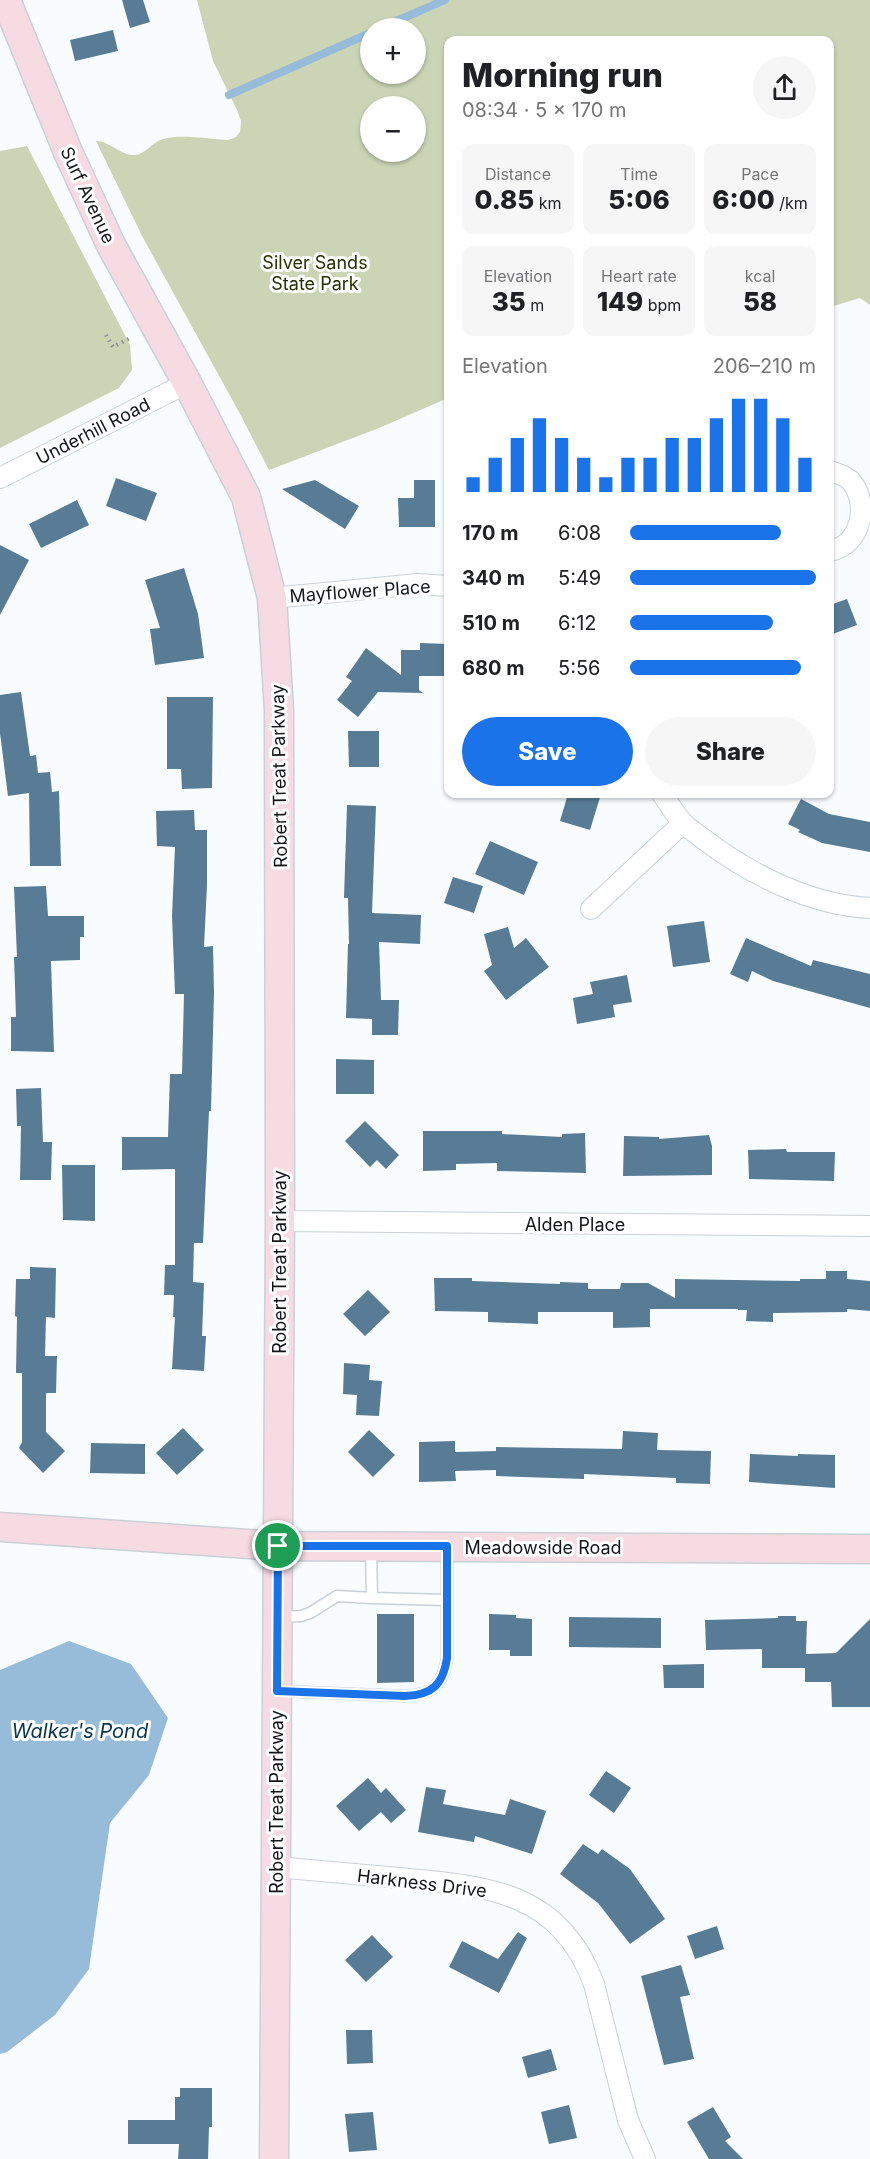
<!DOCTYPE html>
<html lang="en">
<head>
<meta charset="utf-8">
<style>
	:root { --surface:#fff; --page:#f6f6f6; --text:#202124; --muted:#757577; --accent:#1a73e8 }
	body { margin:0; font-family:Inter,sans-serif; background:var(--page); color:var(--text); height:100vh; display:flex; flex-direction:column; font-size:22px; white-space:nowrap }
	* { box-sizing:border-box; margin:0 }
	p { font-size:20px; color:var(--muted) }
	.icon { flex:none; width:33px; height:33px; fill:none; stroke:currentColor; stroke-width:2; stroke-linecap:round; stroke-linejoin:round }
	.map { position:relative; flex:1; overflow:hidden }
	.side { position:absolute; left:444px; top:36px; width:390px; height:762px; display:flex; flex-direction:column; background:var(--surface); border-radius:12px; box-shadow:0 2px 4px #0004 }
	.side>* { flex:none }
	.fabs { position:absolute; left:360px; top:18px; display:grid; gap:12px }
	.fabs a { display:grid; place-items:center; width:66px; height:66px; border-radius:50%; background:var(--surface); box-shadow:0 2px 4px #0004; font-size:30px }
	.pin { position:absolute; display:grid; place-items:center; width:51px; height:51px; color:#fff; margin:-26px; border:3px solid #fff; border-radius:50%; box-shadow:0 2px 6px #0007 }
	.round { display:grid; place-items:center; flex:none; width:63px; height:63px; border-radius:32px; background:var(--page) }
	.overview { display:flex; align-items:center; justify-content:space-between; height:102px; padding:0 18px }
	h1 { font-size:33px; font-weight:800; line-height:45px }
	.figures { display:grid; grid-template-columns:repeat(3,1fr); gap:9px; height:102px; padding:6px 18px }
	.figures div { display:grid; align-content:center; border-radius:12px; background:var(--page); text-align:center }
	.figures b { font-size:26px; font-weight:800 }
	.figures small { font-size:16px; font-weight:400 }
	.figures p { font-size:16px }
	.chart { height:168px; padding:12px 18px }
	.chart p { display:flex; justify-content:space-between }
	.chart svg { width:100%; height:108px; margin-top:6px; stroke:var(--accent); stroke-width:6 }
	.primary-button { display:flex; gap:12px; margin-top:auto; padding:12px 18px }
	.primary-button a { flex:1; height:69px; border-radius:36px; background:var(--accent); color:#fff; font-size:24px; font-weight:800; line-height:69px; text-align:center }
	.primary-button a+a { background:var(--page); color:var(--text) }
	ul { padding:0 18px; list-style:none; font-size:20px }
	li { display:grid; grid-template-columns:96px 72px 1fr; align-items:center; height:45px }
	li i { height:15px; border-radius:8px; background:var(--accent) }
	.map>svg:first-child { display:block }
</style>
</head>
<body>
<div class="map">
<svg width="870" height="2159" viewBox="0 0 870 2159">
	<rect width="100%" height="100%" fill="#f8fcfe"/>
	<path fill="#cbd5b6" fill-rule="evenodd" d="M 197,0 L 870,0 L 870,305 L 860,298 L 830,307 L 830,40 L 448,40 L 448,398 L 379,428 L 269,470 L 239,412 L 142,236 L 96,141 C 110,141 121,156 135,155 C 146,154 152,142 163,139 C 182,134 208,139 228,140 L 236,137 L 240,132 L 241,121 L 237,110 L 213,61 ZM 416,28 L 416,74 L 370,74 L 370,28 ZM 416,106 L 416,152 L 370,152 L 370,106 Z
		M 27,146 L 130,345 L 132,370 L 119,388 L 0,448 L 0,151 Z"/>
	<path fill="#97bcd9" d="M 69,1641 L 131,1664 L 168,1718 L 149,1775 L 110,1823 L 89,1969 L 55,2015 L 7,2052 L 0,2054 L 0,1670 Z"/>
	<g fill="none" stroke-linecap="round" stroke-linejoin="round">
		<path stroke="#97bcd9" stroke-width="8" d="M 380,28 L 445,0
			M 229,95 L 370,33"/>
	</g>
	<path fill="#587c96" d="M 122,0 L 143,0 L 150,22 L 130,28 Z
		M 113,30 L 118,51 L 75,61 L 70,40 Z
		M 116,478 L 157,493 L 146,521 L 106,506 Z
		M 315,480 L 359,506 L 345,529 L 282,489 Z
		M 414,480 L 435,480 L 435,527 L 399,527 L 398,498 L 414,498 Z
		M 77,500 L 89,525 L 41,548 L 29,524 Z
		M 0,545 L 29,560 L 0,615 Z
		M 184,568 L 198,614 L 204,658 L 155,665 L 150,629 L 160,628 L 145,580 Z
		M 847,599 L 857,625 L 830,635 L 830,605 Z
		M 420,643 L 448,644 L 448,676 L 419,676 L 419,690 L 423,693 L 378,692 L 358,717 L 337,700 L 352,681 L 346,677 L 366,648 L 401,675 L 401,650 L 420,650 Z
		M 21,692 L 30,756 L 36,755 L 38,773 L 50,772 L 52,792 L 59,791 L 61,866 L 30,866 L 29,793 L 8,796 L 0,733 L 0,695 Z
		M 167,697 L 213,697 L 212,788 L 182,789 L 181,769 L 167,769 Z
		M 348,731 L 379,731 L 379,767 L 349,767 Z
		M 568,794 L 601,794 L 590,830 L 560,821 Z
		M 801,799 L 829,814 L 870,822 L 870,852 L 822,843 L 798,832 L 800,830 L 788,824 Z
		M 347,805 L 376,806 L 372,913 L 421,915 L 420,944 L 379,942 L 381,1000 L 399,1000 L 398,1035 L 372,1035 L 372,1019 L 346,1018 L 348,944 L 349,944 L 348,898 L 344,898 Z
		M 194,810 L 195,830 L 207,830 L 207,885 L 204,947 L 213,946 L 214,993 L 211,1111 L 209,1111 L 203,1243 L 194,1243 L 193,1282 L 204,1283 L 202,1336 L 206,1336 L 204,1371 L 172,1369 L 175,1317 L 173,1317 L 174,1295 L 164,1295 L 165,1265 L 175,1265 L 175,1169 L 122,1170 L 122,1137 L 168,1137 L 170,1074 L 182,1074 L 184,994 L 175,994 L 172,916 L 175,847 L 157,846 L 156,811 Z
		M 490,841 L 538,862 L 524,895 L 475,874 Z
		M 453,877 L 483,886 L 474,913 L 444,903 Z
		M 46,886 L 48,916 L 84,916 L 84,937 L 80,937 L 80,960 L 51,961 L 54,1052 L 11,1051 L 11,1017 L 16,1017 L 14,957 L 17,957 L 14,887 Z
		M 704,921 L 710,962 L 673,967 L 667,926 Z
		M 508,927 L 514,948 L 526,938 L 549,967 L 506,1000 L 484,971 L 492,965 L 484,934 Z
		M 746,938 L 811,966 L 813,960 L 870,974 L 870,1008 L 773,981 L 752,971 L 748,982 L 730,974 Z
		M 627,975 L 632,1002 L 613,1005 L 615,1017 L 577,1024 L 573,998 L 593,994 L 590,982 Z
		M 336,1059 L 374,1060 L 374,1094 L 336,1094 Z
		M 41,1088 L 43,1142 L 52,1142 L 51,1180 L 20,1180 L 21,1126 L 17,1126 L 16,1089 Z
		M 365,1121 L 399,1155 L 386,1169 L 377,1160 L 370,1167 L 345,1141 Z
		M 423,1131 L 502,1131 L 502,1134 L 562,1137 L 562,1134 L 585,1133 L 586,1173 L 497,1171 L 497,1163 L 456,1164 L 456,1170 L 423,1171 Z
		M 709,1135 L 712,1146 L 712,1175 L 623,1176 L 624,1136 L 659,1137 L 659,1139 Z
		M 786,1149 L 787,1152 L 835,1152 L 834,1181 L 749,1179 L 748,1150 Z
		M 62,1165 L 95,1165 L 95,1221 L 63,1220 Z
		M 30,1267 L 56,1268 L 55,1318 L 46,1317 L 45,1356 L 57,1356 L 56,1393 L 46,1393 L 46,1432 L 65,1451 L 43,1473 L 19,1448 L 22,1442 L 22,1373 L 16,1373 L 17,1317 L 15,1316 L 16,1279 L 30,1279 Z
		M 826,1271 L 847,1271 L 847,1279 L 870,1281 L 870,1311 L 847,1309 L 847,1312 L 773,1313 L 773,1322 L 746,1321 L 747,1310 L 738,1310 L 738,1309 L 650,1309 L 650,1327 L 613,1328 L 613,1312 L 538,1312 L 538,1324 L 488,1322 L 488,1312 L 435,1311 L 434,1278 L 472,1278 L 472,1281 L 560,1284 L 560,1282 L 588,1283 L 588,1289 L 620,1289 L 621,1283 L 648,1283 L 675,1298 L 675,1279 L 800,1281 L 800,1279 L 826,1279 Z
		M 368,1290 L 390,1312 L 365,1336 L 343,1314 Z
		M 344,1363 L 370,1365 L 369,1380 L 382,1381 L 379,1416 L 356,1415 L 357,1395 L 343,1394 Z
		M 183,1428 L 204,1450 L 177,1475 L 156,1453 Z
		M 369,1430 L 395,1455 L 373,1477 L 348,1452 Z
		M 623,1431 L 658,1433 L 657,1450 L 711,1451 L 710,1484 L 676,1483 L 676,1478 L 584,1474 L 584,1479 L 496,1476 L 496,1470 L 455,1471 L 456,1481 L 419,1482 L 419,1442 L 455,1441 L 455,1452 L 496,1451 L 496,1447 L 622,1449 Z
		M 91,1443 L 145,1444 L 145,1474 L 90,1473 Z
		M 750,1454 L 798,1456 L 798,1454 L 835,1455 L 835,1488 L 749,1482 Z
		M 377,1614 L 414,1614 L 414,1682 L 377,1683 Z
		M 489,1614 L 516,1615 L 516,1618 L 532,1619 L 532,1656 L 510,1656 L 510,1650 L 489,1650 Z
		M 778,1616 L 796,1616 L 796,1621 L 807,1621 L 806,1654 L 836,1653 L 870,1619 L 870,1707 L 832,1707 L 831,1682 L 805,1682 L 805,1668 L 762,1668 L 762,1649 L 706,1650 L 705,1620 L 778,1618 Z
		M 569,1617 L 661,1618 L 661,1648 L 569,1647 Z
		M 704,1664 L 704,1688 L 664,1688 L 663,1665 Z
		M 606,1771 L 631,1788 L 614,1813 L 589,1795 Z
		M 368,1778 L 381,1793 L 386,1788 L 406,1810 L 391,1823 L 381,1812 L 359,1831 L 336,1806 Z
		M 426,1787 L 446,1790 L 443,1804 L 505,1815 L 510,1799 L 546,1811 L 532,1854 L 475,1836 L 474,1842 L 418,1832 Z
		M 583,1844 L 598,1854 L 602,1849 L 630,1869 L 665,1919 L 630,1944 L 598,1903 L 560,1874 Z
		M 717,1926 L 724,1949 L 695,1959 L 687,1936 Z
		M 518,1932 L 527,1938 L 499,1993 L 449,1967 L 462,1941 L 498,1959 Z
		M 372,1935 L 393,1957 L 366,1982 L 345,1960 Z
		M 681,1965 L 690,1995 L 680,1997 L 694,2059 L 664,2065 L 641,1976 Z
		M 346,2030 L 372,2030 L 373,2063 L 347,2064 Z
		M 551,2049 L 557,2070 L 528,2078 L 522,2057 Z
		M 180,2088 L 212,2088 L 212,2127 L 209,2127 L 208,2159 L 178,2159 L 179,2144 L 128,2144 L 128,2120 L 175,2120 L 175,2097 L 180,2097 Z
		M 569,2105 L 577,2138 L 549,2144 L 541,2112 Z
		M 713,2107 L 731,2137 L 725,2141 L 743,2159 L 709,2159 L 687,2122 Z
		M 373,2112 L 377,2150 L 349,2152 L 345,2114 Z"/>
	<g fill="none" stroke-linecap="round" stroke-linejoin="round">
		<g stroke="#c9d1d8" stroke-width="13">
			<path id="lane" d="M 371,1548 L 372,1598 L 447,1600
				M 279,1617 L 301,1616 L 310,1613 L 337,1596 L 372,1598
				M 279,1691 L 405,1696 C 432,1695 443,1685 447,1658 L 447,1549"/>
		</g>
		<g stroke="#c9d1d8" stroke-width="22">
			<path id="street" d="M 830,471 C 837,473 845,476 851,481 C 870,504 861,545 830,551
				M 0,478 L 187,383
				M 272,598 L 418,584 L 448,586
				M 662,794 C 669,803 675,815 684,824 C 689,829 696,833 702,838 C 749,874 810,905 870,908
				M 591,909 L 683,823
				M 280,1221 L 870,1226
				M 276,1867 C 317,1871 358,1874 399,1878 C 486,1886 559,1890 594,1984 L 628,2120 L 645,2159"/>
		</g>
		<g stroke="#c9d1d8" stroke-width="31">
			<path id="secondary" d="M 6,0 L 68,152 L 111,245 L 187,383 L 246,497 L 272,598 L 279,710 L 280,1221 L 274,2159
				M 0,1527 L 278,1546 L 870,1549"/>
		</g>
		<path stroke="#8a8d8f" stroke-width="4" stroke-dasharray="1.5 4.5" stroke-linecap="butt" d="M 106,335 L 113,347 L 132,337"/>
		<use href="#lane" stroke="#fff" stroke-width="10"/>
		<use href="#street" stroke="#fff" stroke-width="20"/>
		<use href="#secondary" stroke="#f7dbe2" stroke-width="28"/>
	</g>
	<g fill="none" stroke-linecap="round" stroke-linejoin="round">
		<g stroke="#fff" stroke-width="12">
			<path id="route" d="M 278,1546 L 447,1546 L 447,1658 C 443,1685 432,1695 405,1696 L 277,1691 Z"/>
		</g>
		<use href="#route" stroke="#1a73e8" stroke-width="8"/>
	</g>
	<g text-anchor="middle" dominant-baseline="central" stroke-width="6" stroke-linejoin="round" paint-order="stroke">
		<g font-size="18" fill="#131618" stroke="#fff">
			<text transform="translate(88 195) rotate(65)">Surf Avenue</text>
			<text transform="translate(93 431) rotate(-27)">Underhill Road</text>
			<text transform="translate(360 591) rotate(-4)">Mayflower Place</text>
			<text transform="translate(279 776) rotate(-91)">Robert Treat Parkway</text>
			<text x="575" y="1224">Alden Place</text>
			<text transform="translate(279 1262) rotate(-90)">Robert Treat Parkway</text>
			<text x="543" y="1547">Meadowside Road</text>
			<text transform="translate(276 1802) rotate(-90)">Robert Treat Parkway</text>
			<text transform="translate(422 1883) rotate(7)">Harkness Drive</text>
		</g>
		<g font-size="18" fill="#263000" stroke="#fff">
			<text x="315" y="262">Silver Sands<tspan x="315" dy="21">State Park</tspan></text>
		</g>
		<g font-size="20" font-style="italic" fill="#053351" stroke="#fff">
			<text x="80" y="1731">Walker's Pond</text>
		</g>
	</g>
</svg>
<div class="fabs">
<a>+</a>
<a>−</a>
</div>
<div class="pin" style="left:278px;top:1546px;background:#1e9e55"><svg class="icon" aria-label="arrive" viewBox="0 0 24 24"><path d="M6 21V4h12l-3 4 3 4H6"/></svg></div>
<section class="side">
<div class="overview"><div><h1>Morning run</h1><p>08:34 · 5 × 170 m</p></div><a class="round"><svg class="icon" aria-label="share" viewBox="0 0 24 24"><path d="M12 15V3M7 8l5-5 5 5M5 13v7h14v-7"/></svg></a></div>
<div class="figures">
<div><p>Distance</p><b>0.85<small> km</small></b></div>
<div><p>Time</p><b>5:06</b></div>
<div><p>Pace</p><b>6:00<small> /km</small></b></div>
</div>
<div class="figures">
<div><p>Elevation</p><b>35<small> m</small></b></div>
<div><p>Heart rate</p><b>149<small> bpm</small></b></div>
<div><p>kcal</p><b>58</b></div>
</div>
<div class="chart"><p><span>Elevation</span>206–210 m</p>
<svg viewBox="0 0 160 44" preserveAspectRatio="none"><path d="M5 44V38M15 44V30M25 44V22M35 44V14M45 44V22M55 44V30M65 44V38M75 44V30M85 44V30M95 44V22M105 44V22M115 44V14M125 44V6M135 44V6M145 44V14M155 44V30"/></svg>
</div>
<ul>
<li><b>170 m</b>6:08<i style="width:81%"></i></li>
<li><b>340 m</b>5:49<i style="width:100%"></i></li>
<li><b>510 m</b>6:12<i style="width:77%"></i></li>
<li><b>680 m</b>5:56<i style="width:92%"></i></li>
</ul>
<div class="primary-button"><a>Save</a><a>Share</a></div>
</section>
</div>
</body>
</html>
